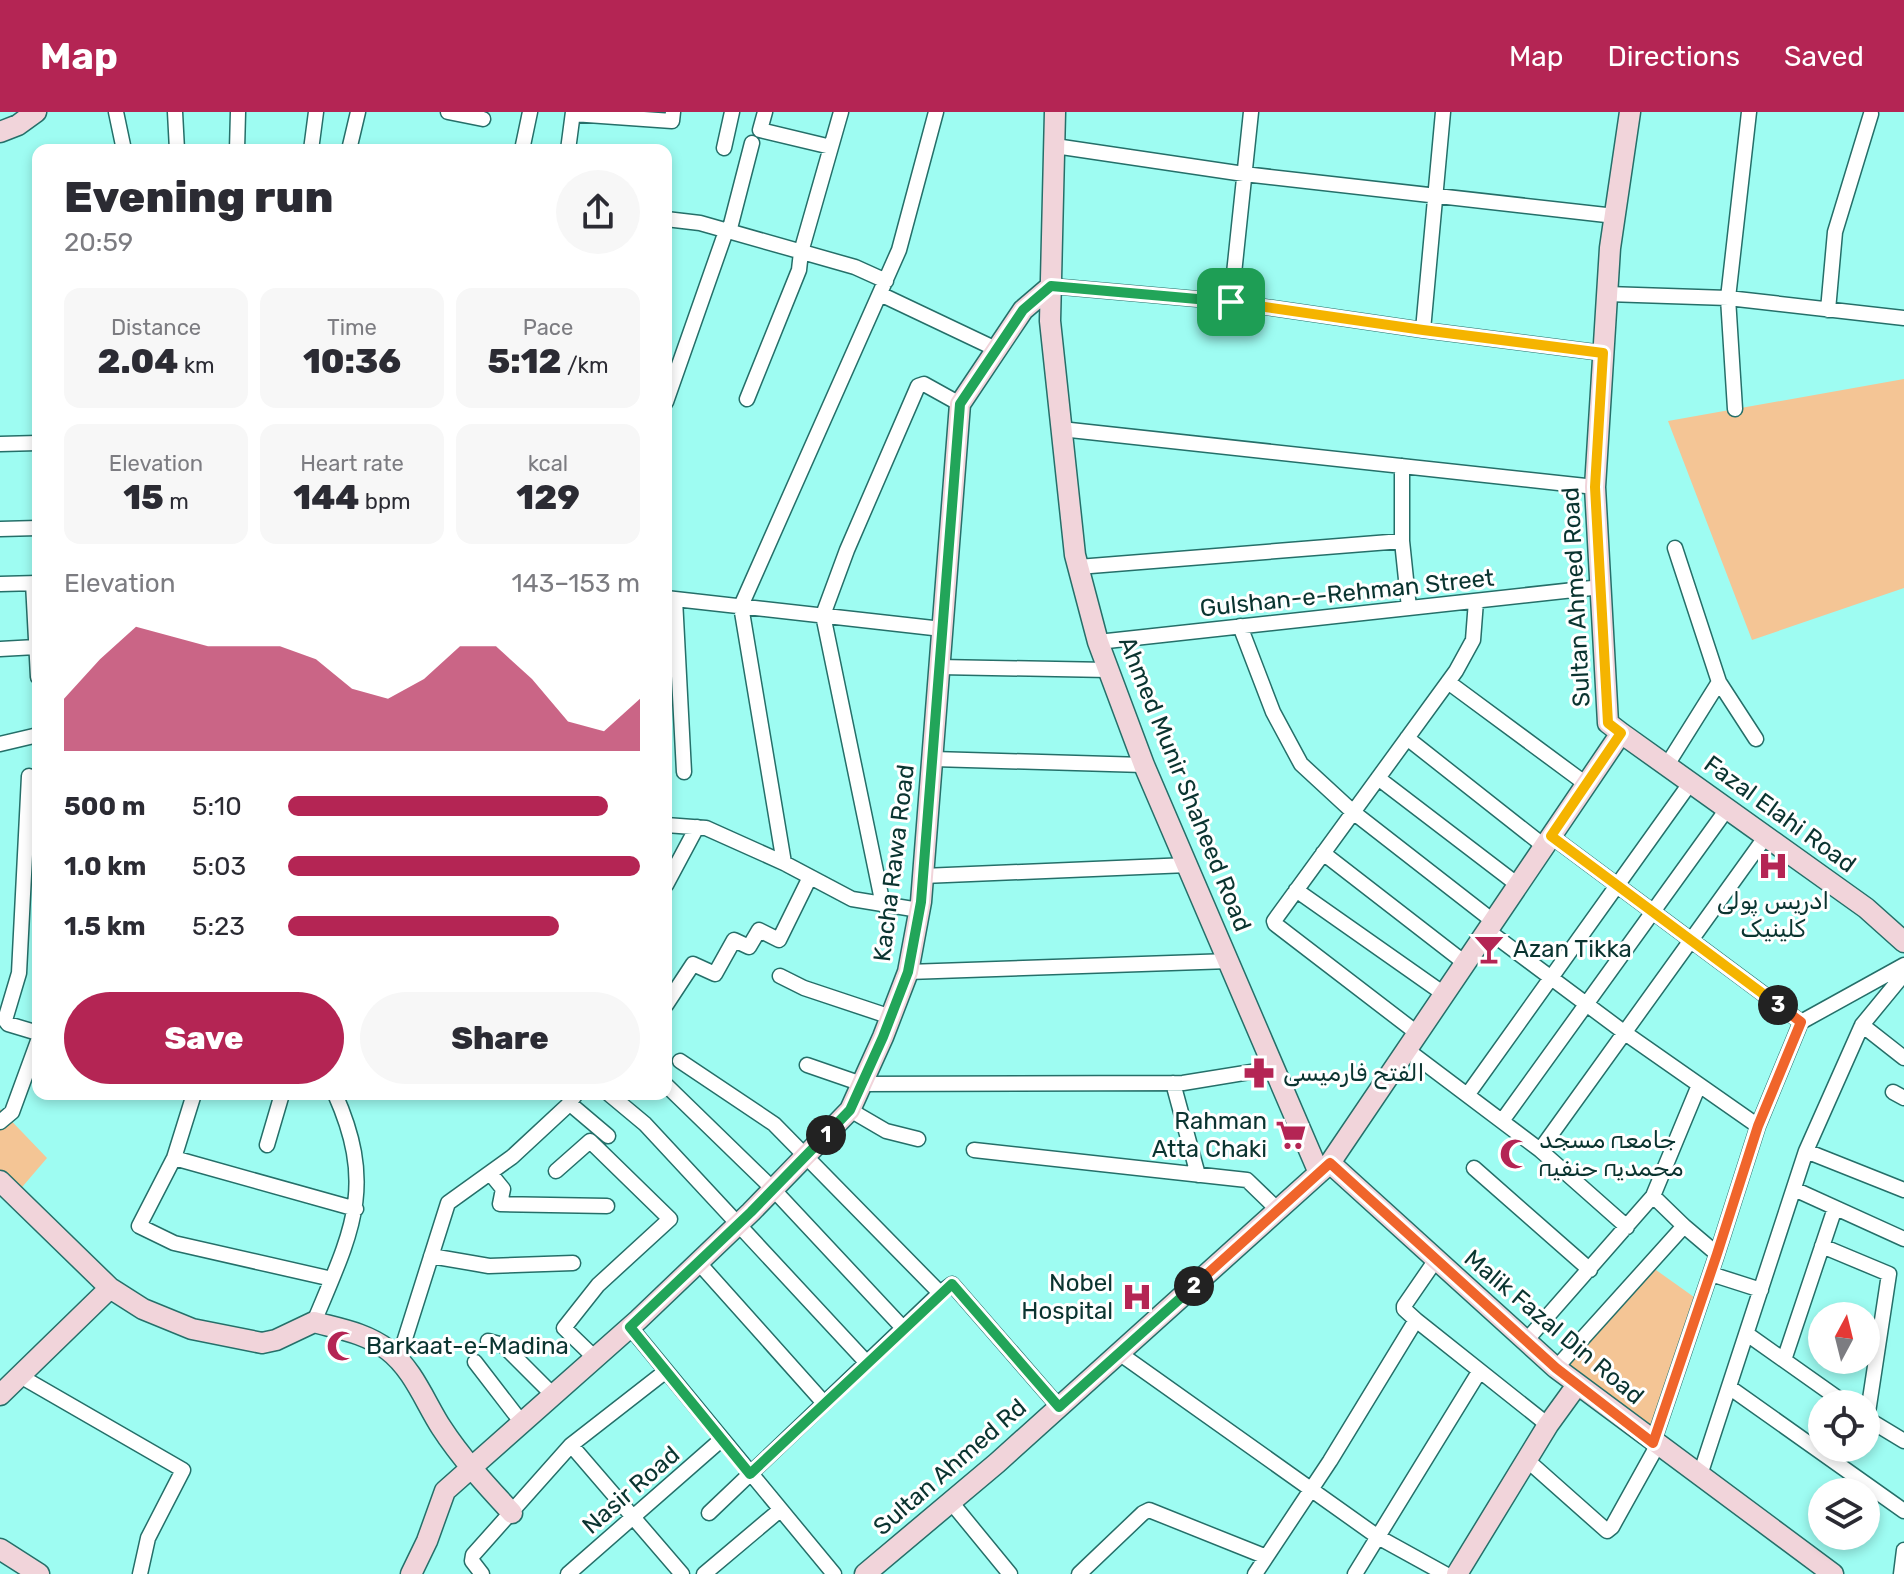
<!DOCTYPE html>
<html lang="en">
<head>
<meta charset="utf-8">
<style>
	:root { --surface:#fff; --page:#f7f7f7; --text:#2b2b33; --muted:#7c7c81; --accent:#b42554 }
	body { margin:0; font-family:Rubik,Cairo,sans-serif; background:var(--page); color:var(--text); height:100vh; display:flex; flex-direction:column; font-size:30px; white-space:nowrap }
	* { box-sizing:border-box; margin:0 }
	p { font-size:26px; color:var(--muted) }
	.icon { flex:none; width:44px; height:44px; fill:none; stroke:currentColor; stroke-width:2; stroke-linecap:round; stroke-linejoin:round }
	.map { position:relative; flex:1; overflow:hidden }
	.sheet { position:absolute; left:32px; top:32px; width:640px; height:956px; display:flex; flex-direction:column; background:var(--surface); border-radius:16px; box-shadow:0 4px 12px #0003 }
	.sheet>* { flex:none }
	.needle { width:52px; rotate:7deg }
	.buttons { position:absolute; left:1808px; top:1190px; display:grid; gap:16px }
	.buttons a { display:grid; place-items:center; width:72px; height:72px; border-radius:50%; background:var(--surface); box-shadow:0 4px 12px #0003; font-size:40px }
	.pin { position:absolute; display:grid; place-items:center; width:68px; height:68px; color:#fff; margin:-34px; border-radius:16px; box-shadow:0 4px 12px #0006 }
	.km { position:absolute; width:40px; height:40px; margin:-20px; border-radius:50%; background:#222; color:#fff; font-size:22px; line-height:40px; text-align:center }
	.round { display:grid; place-items:center; flex:none; width:84px; height:84px; border-radius:42px; background:var(--page) }
	.summary { display:flex; align-items:center; justify-content:space-between; height:136px; padding:0 32px }
	h1 { font-size:44px; font-weight:800; line-height:60px }
	.figures { display:grid; grid-template-columns:repeat(3,1fr); gap:12px; height:136px; padding:8px 32px }
	.figures div { display:grid; align-content:center; border-radius:16px; background:var(--page); text-align:center }
	.figures b { font-size:34px; font-weight:800 }
	.figures small { font-size:22px; font-weight:400 }
	.figures p { font-size:22px }
	.chart { height:224px; padding:16px 32px }
	.chart p { display:flex; justify-content:space-between }
	.chart svg { width:100%; height:144px; margin-top:8px; fill:var(--accent); opacity:.7 }
	.action { display:flex; gap:16px; margin-top:auto; padding:16px 32px }
	.action a { flex:1; height:92px; border-radius:48px; background:var(--accent); color:#fff; font-size:32px; font-weight:800; line-height:92px; text-align:center }
	.action a+a { background:var(--page); color:var(--text) }
	ul { padding:0 32px; list-style:none; font-size:26px }
	li { display:grid; grid-template-columns:128px 96px 1fr; align-items:center; height:60px }
	li i { height:20px; border-radius:10px; background:var(--accent) }
	header { display:flex; align-items:center; gap:48px; box-sizing:border-box; height:112px; padding:0 40px; background:var(--accent); color:#fff }
	header strong { font-size:38px }
	nav { display:flex; gap:44px; margin-inline-start:auto; font-size:28px }
	.map>svg:first-child { display:block }
</style>
</head>
<body>
<header>
<strong>Map</strong>
<nav><a>Map</a><a>Directions</a><a>Saved</a></nav>
</header>
<div class="map">
<svg width="1904" height="1462" viewBox="0 0 1904 1462">
	<rect width="100%" height="100%" fill="#9efcf2"/>
	<path fill="#f4c595" d="M 1904,267 L 1904,476 L 1752,528 L 1668,309 Z
		M 0,997 L 47,1046 L 17,1081 L 0,1080 Z
		M 1649,1153 L 1701,1190 L 1653,1331 L 1556,1256 Z"/>
	<g fill="none" stroke-linecap="round" stroke-linejoin="round">
		<g stroke="#256f69" stroke-width="17">
			<path id="street" d="M 116,0 L 124,38
				M 175,0 L 177,38
				M 448,0 L 483,7
				M 765,0 L 760,18 L 831,35
				M 573,2 L 672,9 L 673,0
				M 1055,34 L 1244,62 L 1615,104
				M 724,36 L 732,0
				M 237,38 L 238,0
				M 311,38 L 316,0
				M 349,38 L 358,0
				M 522,38 L 530,0
				M 568,38 L 573,0
				M 666,107 L 700,111 L 855,155 L 886,169
				M 729,120 L 752,31
				M 1051,174 L 1231,190 L 1423,218 L 1603,241
				M 880,182 L 998,238
				M 1607,182 L 1728,186 L 1904,206
				M 1231,190 L 1251,0
				M 1828,198 L 1835,120 L 1871,2
				M 1423,218 L 1443,0
				M 747,287 L 799,158 L 801,140 L 841,0
				M 666,290 L 726,119
				M 1735,297 L 1728,186 L 1749,0
				M 1061,317 L 1595,375
				M 0,332 L 38,331
				M 1402,354 L 1402,429 L 1409,496
				M 0,417 L 38,416
				M 1675,436 L 1719,570 L 1756,627
				M 1078,455 L 1402,429
				M 33,471 L 38,565
				M 0,472 L 38,471
				M 666,486 L 942,517
				M 675,487 L 684,660
				M 1240,514 L 1273,600 L 1301,652 L 1353,700 L 1493,809
				M 1098,530 L 1601,475
				M 0,537 L 36,535
				M 939,555 L 1109,558
				M 1448,570 L 1586,672
				M 1407,626 L 1544,734
				M 0,632 L 38,623
				M 933,647 L 1144,653
				M 1667,653 L 1719,570
				M 29,664 L 19,861 L 5,908 L 8,912 L 38,921
				M 1378,666 L 1518,773
				M 666,713 L 706,716 L 784,751 L 852,787 L 919,798
				M 1551,724 L 1801,910
				M 1323,741 L 1465,851
				M 784,751 L 741,494 L 899,138 L 936,0
				M 923,764 L 1188,753
				M 666,773 L 697,715
				M 1296,778 L 1444,882
				M 883,793 L 823,503 L 847,438 L 918,274 L 924,272 L 960,292
				M 1487,818 L 1625,921 L 1758,1014
				M 908,860 L 1230,849
				M 780,864 L 804,876 L 891,905
				M 666,893 L 693,852 L 715,862 L 734,828 L 749,835 L 759,818 L 779,828 L 810,765
				M 1862,913 L 1904,946
				M 1417,921 L 1275,812 L 1274,809 L 1456,559 L 1473,528 L 1476,489
				M 1406,937 L 1540,1038 L 1627,1115
				M 680,949 L 774,1012 L 940,1181 L 952,1172 L 1059,1295
				M 807,953 L 862,972 L 1183,971 L 1275,956
				M 1173,971 L 1198,1063
				M 666,973 L 773,1077 L 903,1216
				M 1893,980 L 1904,986
				M 194,982 L 174,1046 L 139,1114 L 174,1131 L 332,1167
				M 609,982 L 645,1012 L 867,1251
				M 1468,982 L 1691,670
				M 569,991 L 608,1024
				M 850,998 L 886,1019 L 918,1027
				M 1502,1009 L 1727,697
				M 0,1010 L 12,1000 L 38,929
				M 267,1033 L 282,982
				M 974,1038 L 1247,1068 L 1278,1098
				M 1540,1038 L 1766,724
				M 1806,1039 L 1904,1078
				M 174,1046 L 356,1097
				M 1474,1056 L 1590,1158
				M 556,1059 L 590,1029 L 670,1107 L 598,1173 L 564,1216 L 595,1246
				M 490,1061 L 503,1077 L 500,1092 L 607,1094
				M 1794,1077 L 1904,1127
				M 1653,1084 L 1684,1114
				M 1822,1134 L 1889,1162 L 1867,1307
				M 431,1144 L 489,1154 L 573,1151
				M 698,1150 L 824,1291
				M 1711,1162 L 1761,1178
				M 1416,1208 L 1404,1197 L 1404,1194 L 1435,1149
				M 314,1210 C 351,1121 377,1076 335,982
				M 630,1215 L 834,1462
				M 1747,1222 L 1846,1292
				M 488,1229 L 503,1233 L 553,1283
				M 1525,1230 L 1653,1084 L 1699,973
				M 1119,1241 L 1378,1425 L 1445,1462
				M 1784,1248 L 1835,1096
				M 398,1249 L 448,1091 L 512,1045 L 567,994 L 576,982
				M 475,1250 L 522,1311
				M 1556,1256 L 1684,1114 L 1717,1142 L 1758,1014 L 1801,910 L 1904,853
				M 20,1264 L 183,1358 L 148,1426 L 140,1462
				M 1729,1275 L 1904,1399
				M 1866,1306 L 1904,1329
				M 1653,1331 L 1717,1142
				M 571,1333 L 682,1462
				M 1527,1348 L 1607,1419 L 1612,1415 L 1657,1334
				M 1700,1363 L 1806,1039 L 1862,913 L 1904,862
				M 951,1390 L 1010,1462
				M 709,1401 L 940,1181
				M 482,1462 L 472,1449 L 473,1443 L 571,1333 L 666,1259
				M 568,1462 L 722,1327
				M 704,1462 L 780,1398
				M 1079,1462 L 1143,1401 L 1149,1398 L 1264,1444
				M 1255,1462 L 1330,1349 L 1416,1208 L 1548,1313
				M 1355,1462 L 1479,1260
				M 1901,1462 L 1904,1438"/>
		</g>
		<g stroke="#256f69" stroke-width="23">
			<path id="secondary" d="M 1055,0 L 1050,209 L 1075,443 L 1098,530 L 1144,653 L 1319,1061
				M 0,20 L 18,13 L 36,0
				M 1621,621 L 1866,796 L 1904,830
				M 1330,1051 L 1556,1256 L 1833,1462
				M 0,1069 L 110,1176 L 143,1197 L 192,1217 L 262,1231 L 276,1228 L 314,1210 C 340,1217 366,1221 388,1238 C 413,1257 425,1290 441,1315 C 461,1346 487,1374 512,1401
				M 0,1283 L 110,1176
				M 0,1437 L 39,1462
				M 411,1462 L 427,1429 L 445,1379 L 638,1208 L 751,1100 L 850,998 L 883,925 L 908,860 L 921,790 L 960,292 L 1023,198 L 1051,174
				M 865,1462 L 997,1351 L 1330,1051 L 1621,621 L 1608,611 L 1595,375 L 1610,136 L 1630,0
				M 1457,1462 L 1548,1313 L 1577,1273"/>
		</g>
		<use href="#street" stroke="#fff" stroke-width="14"/>
		<use href="#secondary" stroke="#f1d4da" stroke-width="20"/>
	</g>
	<g fill="none" stroke-linecap="round" stroke-linejoin="round">
		<g stroke="#fff" stroke-width="16">
			<path id="split-1" d="M 826,1023 L 850,998 L 883,925 L 908,860 L 921,790 L 960,292 L 1023,198 L 1051,174 L 1231,190"/>
		</g>
		<g stroke="#fff" stroke-width="16">
			<path id="split-2" d="M 826,1023 L 751,1100 L 630,1215 L 750,1362 L 952,1172 L 1059,1295 L 1194,1174"/>
		</g>
		<g stroke="#fff" stroke-width="16">
			<path id="split-3" d="M 1194,1174 L 1330,1051 L 1556,1256 L 1653,1331 L 1717,1142 L 1758,1014 L 1801,910 L 1778,893"/>
		</g>
		<g stroke="#fff" stroke-width="16">
			<path id="split-4" d="M 1231,190 L 1423,218 L 1603,241 L 1595,375 L 1608,611 L 1621,621 L 1551,724 L 1778,893"/>
		</g>
		<use href="#split-1" stroke="#22a559" stroke-width="10"/>
		<use href="#split-2" stroke="#22a559" stroke-width="10"/>
		<use href="#split-3" stroke="#f0652b" stroke-width="10"/>
		<use href="#split-4" stroke="#f5b400" stroke-width="10"/>
	</g>
	<defs>
		<g id="hospital-bare" transform="scale(2.4)"><path d="M-5-5h3v3.5h4V-5h3V5h-3V1.5h-4V5h-3Z" fill="#b42554" stroke="#fff" stroke-width="2.5" paint-order="stroke"/></g>
		<g id="bar-bare" transform="scale(2.4)"><path d="M-6-5H6L.8 .8V4.5H3.5V6h-7V4.5H-.8V.8Z" fill="#b42554" stroke="#fff" stroke-width="2.5" paint-order="stroke"/></g>
		<g id="pharmacy-bare" transform="scale(2.4)"><path d="M-2-6h4v4h4v4h-4v4h-4v-4h-4v-4h4Z" fill="#b42554" stroke="#fff" stroke-width="2.5" paint-order="stroke"/></g>
		<g id="supermarket-bare" transform="scale(2.4)"><path d="M-6-5.5h2.5l.6 2H6L4.5 2H-2.5L-4.4-4H-6ZM-1.5 3.2a1.3 1.3 0 1 0 .1 0ZM3 3.2a1.3 1.3 0 1 0 .1 0Z" fill="#b42554" stroke="#fff" stroke-width="2.5" paint-order="stroke"/></g>
		<g id="mosque-bare" transform="scale(2.4)"><path d="M3.5-4.9A6 6 0 1 0 3.5 4.9A5 5 0 1 1 3.5-4.9Z" fill="#b42554" stroke="#fff" stroke-width="2.5" paint-order="stroke"/></g>
	</defs>
	<g fill-rule="evenodd">
		<use href="#hospital-bare" x="1773" y="754"/>
		<use href="#bar-bare" x="1489" y="837"/>
		<use href="#pharmacy-bare" x="1259" y="961"/>
		<use href="#supermarket-bare" x="1291" y="1023"/>
		<use href="#mosque-bare" x="1515" y="1042"/>
		<use href="#hospital-bare" x="1137" y="1185"/>
		<use href="#mosque-bare" x="342" y="1234"/>
	</g>
	<g text-anchor="middle" dominant-baseline="central" stroke-width="6" stroke-linejoin="round" paint-order="stroke">
		<g font-size="24" fill="#0a3430" stroke="#fff">
			<text transform="translate(1347 481) rotate(-6)">Gulshan-e-Rehman Street</text>
			<text transform="translate(1576 485) rotate(-93)">Sultan Ahmed Road</text>
			<text transform="translate(1185 672) rotate(68)">Ahmed Munir Shaheed Road</text>
			<text transform="translate(1780 702) rotate(36)">Fazal Elahi Road</text>
			<text transform="translate(894 751) rotate(-83)">Kacha Rawa Road</text>
			<text transform="translate(1554 1215) rotate(40)">Malik Fazal Din Road</text>
			<text transform="translate(950 1355) rotate(-41)">Sultan Ahmed Rd</text>
			<text transform="translate(631 1378) rotate(-41)">Nasir Road</text>
		</g>
		<g font-size="24" fill="#0a3430" stroke="#fff" text-anchor="start">
			<text x="1773" y="789" text-anchor="middle">ادریس پولی<tspan x="1773" dy="28">کلینیک</tspan></text>
			<text x="1513" y="837">Azan Tikka</text>
			<text x="1283" y="961">الفتح فارمیسی</text>
			<text x="1267" y="1009" text-anchor="end">Rahman<tspan x="1267" dy="28">Atta Chaki</tspan></text>
			<text x="1539" y="1028">جامعہ مسجد<tspan x="1539" dy="28">محمدیہ حنفیہ</tspan></text>
			<text x="1113" y="1171" text-anchor="end">Nobel<tspan x="1113" dy="28">Hospital</tspan></text>
			<text x="366" y="1234">Barkaat-e-Madina</text>
		</g>
	</g>
</svg>
<div class="buttons">
<a><svg class="needle" viewBox="-14 -14 28 28"><path d="M0-13l5 13h-10z" fill="#e53935"/><path d="M0 13l5-13h-10z" fill="#7c7c81"/></svg></a>
<a><svg class="icon" aria-label="locate" viewBox="0 0 24 24"><circle cx="12" cy="12" r="6"/><path d="M12 2v4M12 18v4M2 12h4M18 12h4"/></svg></a>
<a><svg class="icon" aria-label="layers" viewBox="0 0 24 24"><path d="M12 4l9 5-9 5-9-5zM3 14l9 5 9-5"/></svg></a>
</div>
<div class="pin" style="left:1231px;top:190px;background:#1e9e55"><svg class="icon" aria-label="arrive" viewBox="0 0 24 24"><path d="M6 21V4h12l-3 4 3 4H6"/></svg></div>
<b class="km" style="left:826px;top:1023px">1</b>
<b class="km" style="left:1194px;top:1174px">2</b>
<b class="km" style="left:1778px;top:893px">3</b>
<section class="sheet">
<div class="summary"><div><h1>Evening run</h1><p>20:59</p></div><a class="round"><svg class="icon" aria-label="share" viewBox="0 0 24 24"><path d="M12 15V3M7 8l5-5 5 5M5 13v7h14v-7"/></svg></a></div>
<div class="figures">
<div><p>Distance</p><b>2.04<small> km</small></b></div>
<div><p>Time</p><b>10:36</b></div>
<div><p>Pace</p><b>5:12<small> /km</small></b></div>
</div>
<div class="figures">
<div><p>Elevation</p><b>15<small> m</small></b></div>
<div><p>Heart rate</p><b>144<small> bpm</small></b></div>
<div><p>kcal</p><b>129</b></div>
</div>
<div class="chart"><p><span>Elevation</span>143–153 m</p>
<svg viewBox="0 0 160 44" preserveAspectRatio="none"><path d="M0 44V28L10 16L20 6L30 9L40 12L50 12L60 12L70 16L80 25L90 28L100 22L110 12L120 12L130 22L140 35L150 38L160 28V44z"/></svg>
</div>
<ul>
<li><b>500 m</b>5:10<i style="width:91%"></i></li>
<li><b>1.0 km</b>5:03<i style="width:100%"></i></li>
<li><b>1.5 km</b>5:23<i style="width:77%"></i></li>
</ul>
<div class="action"><a>Save</a><a>Share</a></div>
</section>
</div>
</body>
</html>
